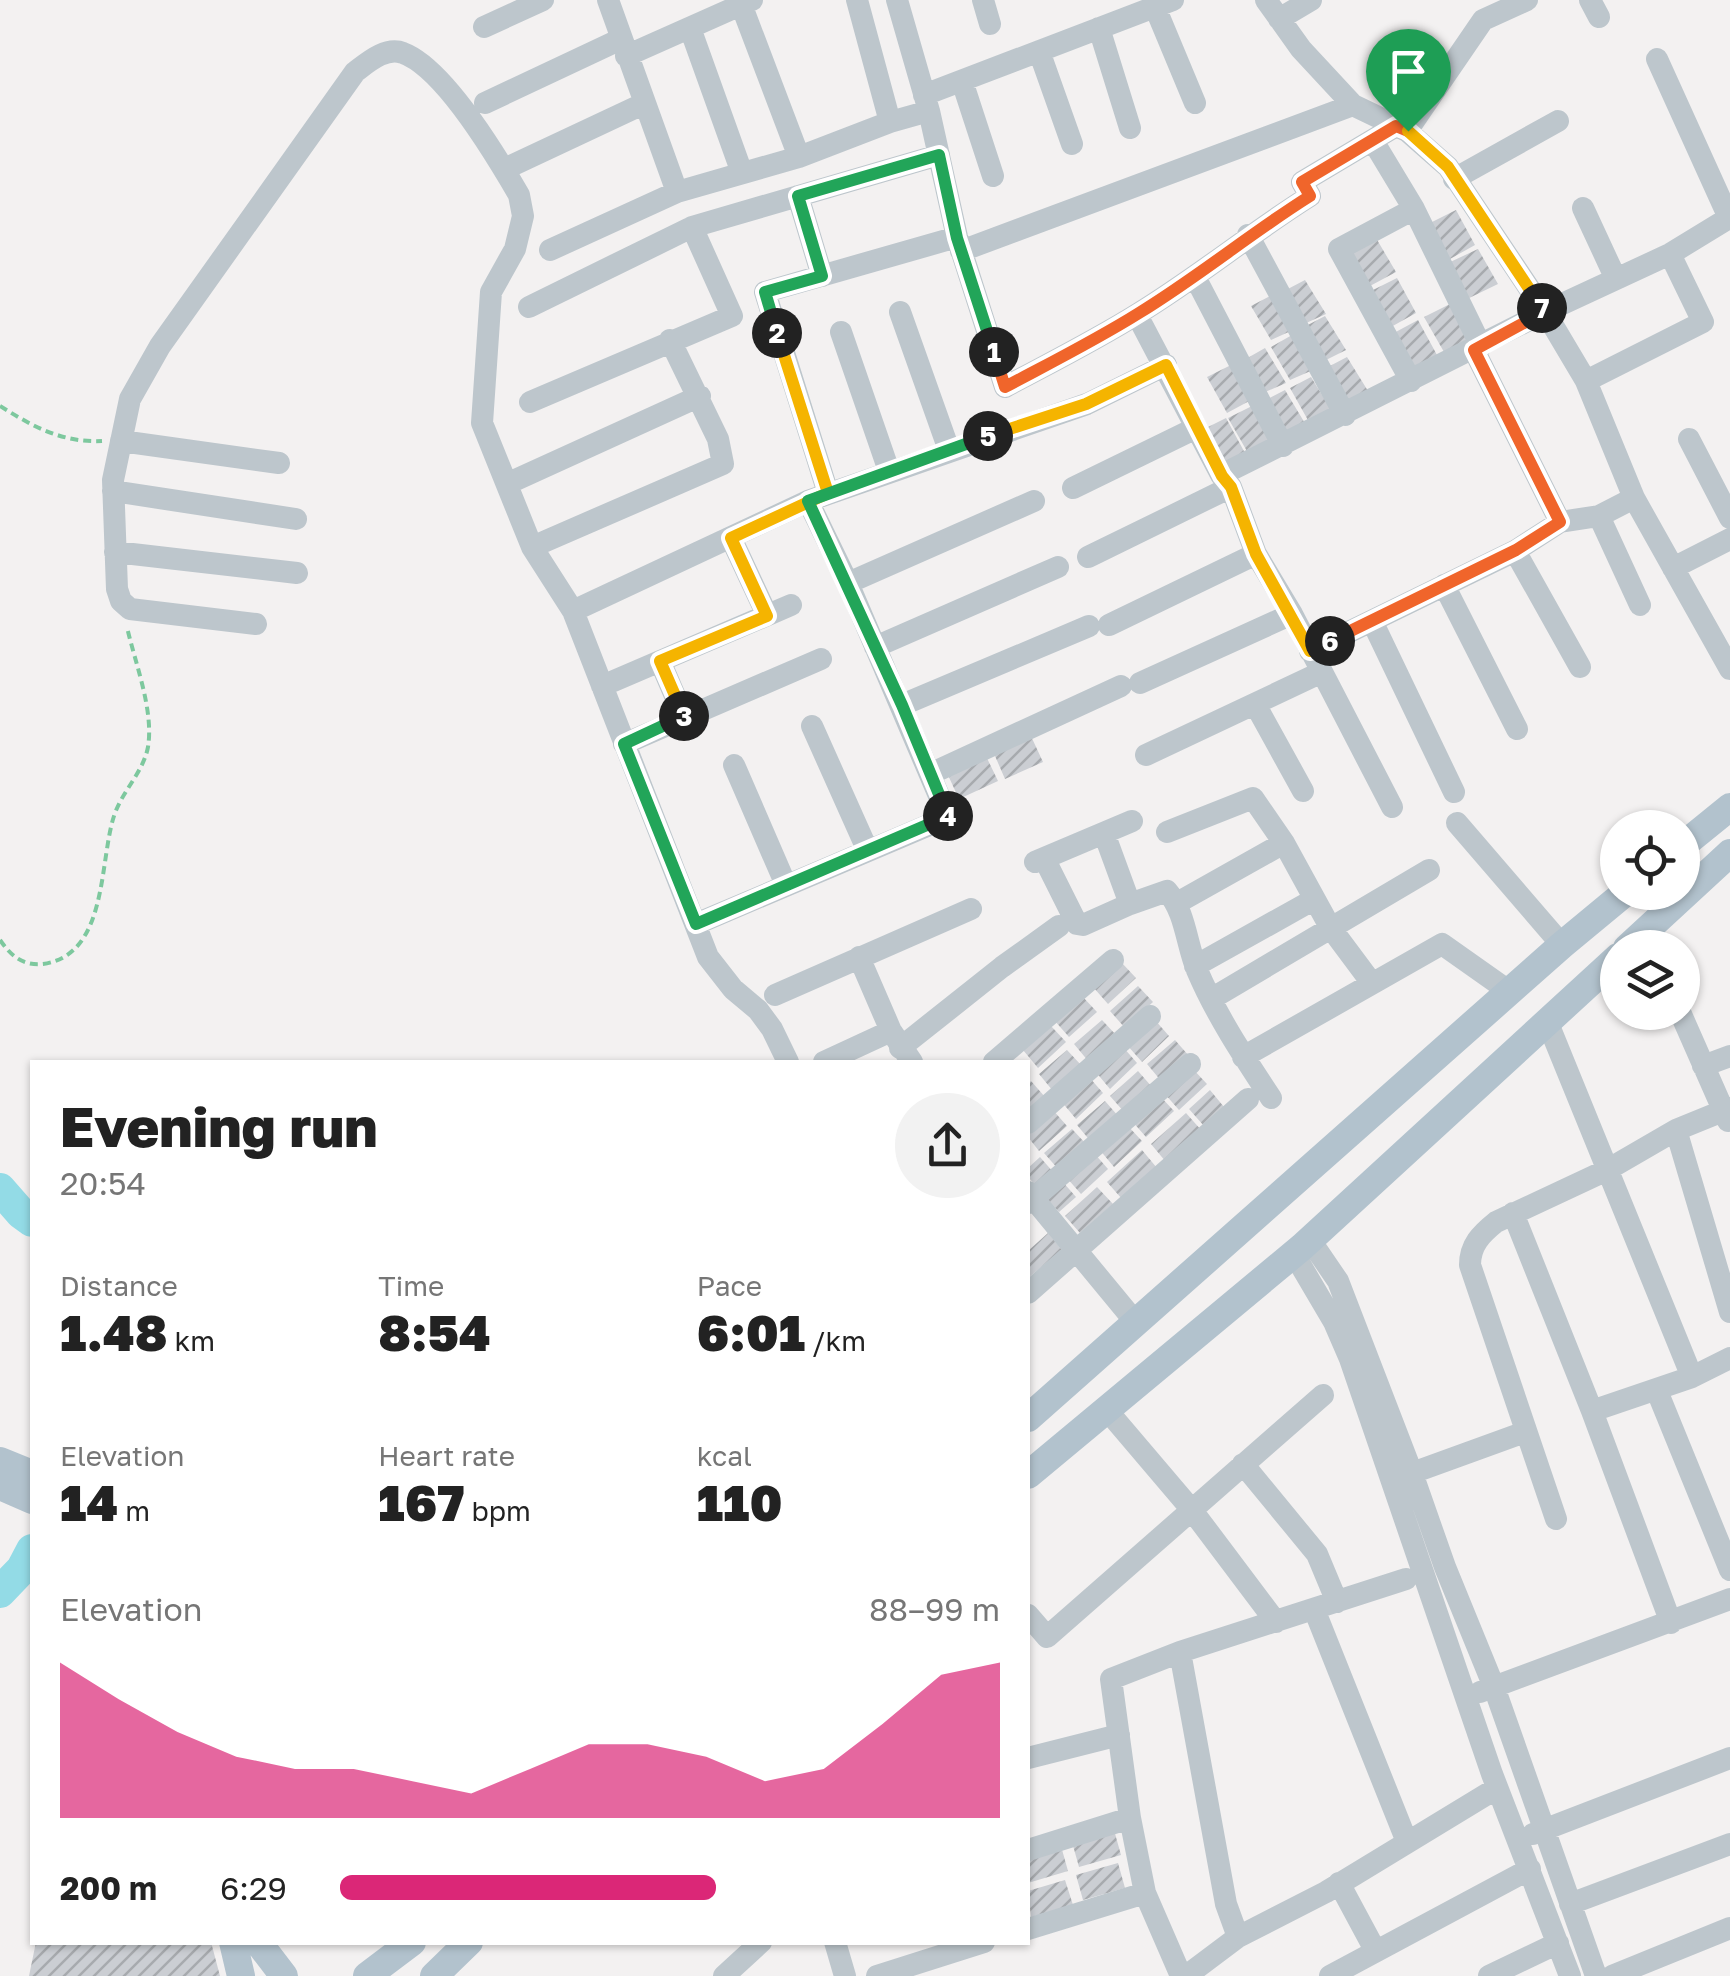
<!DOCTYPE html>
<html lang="en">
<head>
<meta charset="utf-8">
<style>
	:root { --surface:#fff; --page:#f2f2f2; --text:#222; --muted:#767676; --accent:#db2777 }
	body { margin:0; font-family:"Golos Text",sans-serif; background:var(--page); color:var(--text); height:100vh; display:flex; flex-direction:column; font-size:38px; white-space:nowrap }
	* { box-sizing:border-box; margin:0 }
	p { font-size:32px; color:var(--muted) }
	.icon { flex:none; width:55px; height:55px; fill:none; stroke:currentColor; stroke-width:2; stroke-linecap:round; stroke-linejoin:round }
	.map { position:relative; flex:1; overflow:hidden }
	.panel { position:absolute; left:30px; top:1060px; width:1000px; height:885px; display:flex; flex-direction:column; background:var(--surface); border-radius:0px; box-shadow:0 2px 8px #0004 }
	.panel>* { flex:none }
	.buttons { position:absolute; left:1600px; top:810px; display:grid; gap:20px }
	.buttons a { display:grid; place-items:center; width:100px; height:100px; border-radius:50%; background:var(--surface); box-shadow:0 2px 8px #0004; font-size:50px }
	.pin { position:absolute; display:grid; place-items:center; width:85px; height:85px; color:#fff; margin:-102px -42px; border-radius:50% 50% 50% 0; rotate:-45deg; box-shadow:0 0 10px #0007 }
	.pin .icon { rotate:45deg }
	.km { position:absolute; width:50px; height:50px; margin:-25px; border-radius:50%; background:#222; color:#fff; font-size:28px; line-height:50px; text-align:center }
	.round { display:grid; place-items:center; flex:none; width:105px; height:105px; border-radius:52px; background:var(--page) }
	.summary { display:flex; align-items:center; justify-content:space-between; height:170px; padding:0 30px }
	h1 { font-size:55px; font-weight:800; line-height:75px }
	.stats { display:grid; grid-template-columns:repeat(3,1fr); gap:15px; height:170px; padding:10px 30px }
	.stats div { display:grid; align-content:center }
	.stats b { font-size:50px; font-weight:800 }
	.stats small { font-size:28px; font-weight:400 }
	.stats p { font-size:28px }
	.chart { height:280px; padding:20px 30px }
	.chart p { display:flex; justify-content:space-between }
	.chart svg { width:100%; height:180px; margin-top:10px; fill:var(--accent); opacity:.7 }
	ul { padding:0 30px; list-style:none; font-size:32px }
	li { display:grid; grid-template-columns:160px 120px 1fr; align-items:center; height:75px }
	li i { height:25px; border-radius:12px; background:var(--accent) }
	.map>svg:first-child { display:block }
</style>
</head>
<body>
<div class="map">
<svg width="1730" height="1976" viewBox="0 0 1730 1976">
	<defs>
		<pattern id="building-hatch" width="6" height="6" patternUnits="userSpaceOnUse" patternTransform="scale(2.5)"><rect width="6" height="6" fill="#cbced3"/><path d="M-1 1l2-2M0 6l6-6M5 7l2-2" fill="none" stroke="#a7aaae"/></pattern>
	</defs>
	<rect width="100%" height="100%" fill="#f3f1f1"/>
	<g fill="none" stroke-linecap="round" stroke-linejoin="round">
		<path stroke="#93dbe6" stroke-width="32" d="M 0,1189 L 21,1213 L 32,1221
			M 0,1592 L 22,1569 L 32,1550"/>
	</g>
	<path fill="url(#building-hatch)" d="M 1456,210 L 1475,245 L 1450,259 L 1430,223 Z
		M 1376,238 L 1396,272 L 1370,286 L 1350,250 Z
		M 1478,249 L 1498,284 L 1465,300 L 1446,264 Z
		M 1397,278 L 1416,313 L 1391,327 L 1371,291 Z
		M 1305,280 L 1326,314 L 1304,324 L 1284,291 Z
		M 1272,295 L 1293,330 L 1271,340 L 1251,306 Z
		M 1450,304 L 1470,338 L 1444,352 L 1424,317 Z
		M 1325,316 L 1346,350 L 1324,361 L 1304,327 Z
		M 1418,320 L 1437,355 L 1412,369 L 1392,334 Z
		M 1292,335 L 1313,370 L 1290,380 L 1271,347 Z
		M 1265,348 L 1286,383 L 1263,393 L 1244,360 Z
		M 1347,357 L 1368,391 L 1345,401 L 1326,368 Z
		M 1233,364 L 1253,399 L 1227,413 L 1207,377 Z
		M 1311,377 L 1332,411 L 1309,422 L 1290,388 Z
		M 1285,390 L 1306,425 L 1283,435 L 1264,401 Z
		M 1254,405 L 1274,439 L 1248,453 L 1228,418 Z
		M 1226,418 L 1245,453 L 1220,467 L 1200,431 Z
		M 1030,734 L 1043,762 L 1005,779 L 992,749 Z
		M 985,754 L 998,781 L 959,799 L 947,773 Z
		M 1121,962 L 1136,978 L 1108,1004 L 1093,987 Z
		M 1138,986 L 1153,1002 L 1125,1028 L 1110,1011 Z
		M 1082,996 L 1097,1012 L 1069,1037 L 1054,1020 Z
		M 1102,1020 L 1117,1036 L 1089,1062 L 1074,1044 Z
		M 1155,1020 L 1169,1036 L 1142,1062 L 1127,1045 Z
		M 1051,1026 L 1066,1042 L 1038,1068 L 1023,1050 Z
		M 1175,1040 L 1189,1056 L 1162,1082 L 1147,1064 Z
		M 1123,1047 L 1137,1063 L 1110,1089 L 1095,1071 Z
		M 1067,1050 L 1081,1065 L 1053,1091 L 1039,1074 Z
		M 1192,1068 L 1207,1084 L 1179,1110 L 1164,1093 Z
		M 1138,1071 L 1152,1087 L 1125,1113 L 1110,1096 Z
		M 1089,1077 L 1103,1093 L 1076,1119 L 1061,1101 Z
		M 1031,1081 L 1045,1097 L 1028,1114 L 1028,1084 Z
		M 1210,1090 L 1224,1107 L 1204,1126 L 1189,1109 Z
		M 1159,1095 L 1174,1111 L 1146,1137 L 1131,1120 Z
		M 1105,1101 L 1119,1117 L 1092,1143 L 1077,1125 Z
		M 1052,1109 L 1067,1126 L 1039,1151 L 1028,1137 L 1028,1131 Z
		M 1186,1113 L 1202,1131 L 1166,1162 L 1151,1144 Z
		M 1127,1125 L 1142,1141 L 1114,1167 L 1099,1149 Z
		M 1072,1129 L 1087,1145 L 1059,1170 L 1044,1153 Z
		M 1142,1150 L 1157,1168 L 1122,1199 L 1107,1182 Z
		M 1094,1153 L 1108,1169 L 1081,1194 L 1066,1177 Z
		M 1040,1157 L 1054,1173 L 1038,1188 L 1028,1177 L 1028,1168 Z
		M 1062,1181 L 1076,1197 L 1059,1212 L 1045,1197 Z
		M 1097,1187 L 1113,1204 L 1080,1233 L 1065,1216 Z
		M 1048,1233 L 1062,1250 L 1028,1278 L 1028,1251 Z
		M 1114,1830 L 1121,1855 L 1079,1867 L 1072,1842 Z
		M 1061,1846 L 1068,1871 L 1028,1883 L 1028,1856 Z
		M 1118,1863 L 1125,1888 L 1083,1900 L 1076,1875 Z
		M 1065,1880 L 1073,1905 L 1031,1917 L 1028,1891 Z
		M 36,1942 L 211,1942 L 220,1976 L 29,1976 Z"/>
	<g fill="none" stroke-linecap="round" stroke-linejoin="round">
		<path stroke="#7dc89e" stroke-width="4" stroke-dasharray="8 5" stroke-linecap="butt" d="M 0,406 C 32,426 62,443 102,441
			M 0,940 C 11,956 23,966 43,964 C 108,955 99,862 114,816 C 122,791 143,773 148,747 C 154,710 135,663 127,627"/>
		<path stroke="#bdc6cc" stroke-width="22" d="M 608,0 L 677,192
			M 857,0 L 890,122
			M 897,0 L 929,111 L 957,237 L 1005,387 C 1050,363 1096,340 1139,313 C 1198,277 1251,233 1310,196 L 1302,182 L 1396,126
			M 983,0 L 990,24
			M 1266,0 L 1301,49 L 1353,105 L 1407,131 L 1448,167 L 1545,312 L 1586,381 L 1634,498 L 1730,669
			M 1590,0 L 1599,17
			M 741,4 L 799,157
			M 1155,7 L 1195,103
			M 1279,19 L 1311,0
			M 484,27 L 543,0
			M 690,28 L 742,173
			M 1099,28 L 1130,128
			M 1039,51 L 1072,144
			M 626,56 L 752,0
			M 962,81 L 993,176
			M 924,95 L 1173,0
			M 485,103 L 621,39
			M 1407,131 L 1483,20 L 1527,0
			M 1373,141 L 1414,209 L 1481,346
			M 513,165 L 643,104
			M 1454,179 L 1558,121
			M 798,196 L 822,276
			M 1583,208 L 1615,277
			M 1248,235 L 1345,415
			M 550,250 L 677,192 L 799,157 L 890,122 L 929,111
			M 961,251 L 1353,105
			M 1195,277 L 1283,446
			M 529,307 L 692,227 L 939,155
			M 900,312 L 949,450
			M 1137,315 L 1221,475 L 1231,487 L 1256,554 L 1292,614 L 1392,807
			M 841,332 L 889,471
			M 1474,350 L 1560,522
			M 1411,381 L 1339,249 L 1414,209
			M 1586,381 L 1703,322 L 1670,254
			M 530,402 L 732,316 L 692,227
			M 1689,439 L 1730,518
			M 121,441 L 279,463
			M 1221,475 L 1545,312 L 1670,254 L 1729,218 L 1657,59
			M 509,483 L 700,396
			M 1073,488 L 1196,428
			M 113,491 L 296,519
			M 828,493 L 765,292 L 957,237
			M 1599,516 L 1640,605
			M 731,538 L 767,615
			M 532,547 L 723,464 L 718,439 L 670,340
			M 1515,551 L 1580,667
			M 115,552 L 297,573
			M 1088,557 L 1231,487
			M 1673,568 L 1730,539
			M 848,583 L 1034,501
			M 1444,585 L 1517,729
			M 573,611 L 808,501 L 1087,404 L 1166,365
			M 1372,621 L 1454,792
			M 256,624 L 130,609 L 121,601 L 117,589 L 113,480 L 130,399 L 160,346 L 355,72 C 367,63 386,46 403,53 C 444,68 497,157 519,195 L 523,216 L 515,249 L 491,292 L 482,423 L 532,547 L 573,611 L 708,957 L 733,989 L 758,1010 L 772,1029 L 788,1062
			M 1109,625 L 1256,554
			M 875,647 L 1058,567
			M 1310,651 L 1515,551 L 1560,522 L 1599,516 L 1634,498
			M 660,661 L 684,717
			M 1140,683 L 1292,614
			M 602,686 L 791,605
			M 1255,704 L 1303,791
			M 902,705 L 1089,626
			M 812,726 L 867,849
			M 624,744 L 821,659
			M 1146,755 L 1322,672
			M 734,765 L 786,885
			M 930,774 L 1121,686
			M 1457,823 L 1562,945
			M 1167,832 L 1253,798 L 1284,843 L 1330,927 L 1371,982
			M 1104,833 L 1130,904 L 1167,891 C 1186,913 1186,943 1197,970 C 1216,1015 1244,1057 1271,1098
			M 1044,858 L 1077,924 L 1083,925 L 1130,904
			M 1035,862 L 1132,821
			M 1177,903 L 1284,843
			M 696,924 L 948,817 L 848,583 L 808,501
			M 859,957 L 891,1031 L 912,1062
			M 1195,966 L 1313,900
			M 775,995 L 971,909
			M 1211,999 L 1429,870
			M 1680,1012 L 1728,1121
			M 1547,1021 L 1692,1377
			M 900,1048 L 1002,967 L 1059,926
			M 1243,1057 L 1442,944 L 1510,992
			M 824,1062 L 891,1031
			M 994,1062 L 1113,960
			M 1703,1066 L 1730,1056
			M 1730,1108 L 1676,1130 L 1730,1312
			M 1028,1123 L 1150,1016
			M 1028,1192 L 1137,1324
			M 1028,1203 L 1190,1064
			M 1513,1213 L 1592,1411 L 1671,1623
			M 1310,1240 L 1338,1281 L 1412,1473 L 1445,1567 L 1494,1687 L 1596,1976
			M 1294,1254 L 1334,1322 L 1350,1359 L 1492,1774 L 1570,1976
			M 1028,1293 L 1248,1099
			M 1657,1391 L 1730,1570
			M 1106,1409 L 1191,1509 L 1276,1622
			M 1592,1411 L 1692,1377 L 1730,1358
			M 1243,1464 L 1317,1554 L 1337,1602
			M 1412,1473 L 1525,1432
			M 1556,1519 L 1470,1265 C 1470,1245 1481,1234 1496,1222 L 1607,1170 L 1676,1130
			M 1314,1609 L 1407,1842
			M 1028,1615 L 1047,1637 L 1323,1395
			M 1180,1652 L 1226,1904 L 1238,1937
			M 1480,1692 L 1730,1599
			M 1028,1758 L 1119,1735
			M 1533,1834 L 1730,1758
			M 1028,1850 L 1130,1818
			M 1339,1883 L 1375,1950
			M 1570,1904 L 1730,1844
			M 1028,1929 L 1145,1893
			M 835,1942 L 845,1976
			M 724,1976 L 761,1942
			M 877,1976 L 984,1942
			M 1181,1976 L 1145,1893 L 1130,1818 L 1111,1679 L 1180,1652 L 1406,1579
			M 1186,1976 L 1238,1937 L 1326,1892 L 1497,1788
			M 1330,1976 L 1530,1869
			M 1489,1976 L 1558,1943
			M 1612,1976 L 1730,1928"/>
		<path stroke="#b2c2cd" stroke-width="28" d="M 1682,846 L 1730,807
			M 1627,948 L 1730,853
			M 1028,1418 L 1562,945 L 1626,892
			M 0,1461 L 32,1474
			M 1028,1475 L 1302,1247 L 1618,957
			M 0,1486 L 32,1500
			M 233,1942 L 241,1976
			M 258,1942 L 284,1976
			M 367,1976 L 412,1942
			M 434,1976 L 469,1942"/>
	</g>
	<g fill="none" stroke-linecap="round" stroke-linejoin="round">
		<g stroke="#fff" stroke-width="20">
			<path id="split-1" d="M 994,352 L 1005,387 C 1050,363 1096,340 1139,313 C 1198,277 1251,233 1310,196 L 1302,182 L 1396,126 L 1408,131"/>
		</g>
		<g stroke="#fff" stroke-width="20">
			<path id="split-2" d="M 777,333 L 765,292 L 822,276 L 798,196 L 939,155 L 957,238 L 994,352"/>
		</g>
		<g stroke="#fff" stroke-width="20">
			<path id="split-3" d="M 684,716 L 660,661 L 767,616 L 731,538 L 828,493 L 777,333"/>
		</g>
		<g stroke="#fff" stroke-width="20">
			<path id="split-4" d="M 684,716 L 624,744 L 696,924 L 948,816"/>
		</g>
		<g stroke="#fff" stroke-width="20">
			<path id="split-5" d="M 948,816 L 902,705 L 808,501 L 988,436"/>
		</g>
		<g stroke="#fff" stroke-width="20">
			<path id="split-6" d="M 988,436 L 1086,404 L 1166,365 L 1222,476 L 1231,487 L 1256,554 L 1310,651 L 1330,641"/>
		</g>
		<g stroke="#fff" stroke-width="20">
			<path id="split-7" d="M 1330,641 L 1516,550 L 1560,522 L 1474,350 L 1544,312 L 1542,308"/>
		</g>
		<g stroke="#fff" stroke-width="20">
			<path id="split-8" d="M 1408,131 L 1448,167 L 1542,308"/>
		</g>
		<use href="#split-1" stroke="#f0652b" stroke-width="12"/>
		<use href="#split-2" stroke="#22a559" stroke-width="12"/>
		<use href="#split-3" stroke="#f5b400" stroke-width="12"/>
		<use href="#split-4" stroke="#22a559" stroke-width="12"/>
		<use href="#split-5" stroke="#22a559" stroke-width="12"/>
		<use href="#split-6" stroke="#f5b400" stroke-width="12"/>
		<use href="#split-7" stroke="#f0652b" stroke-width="12"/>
		<use href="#split-8" stroke="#f5b400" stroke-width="12"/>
	</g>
</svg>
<div class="buttons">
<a><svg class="icon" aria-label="locate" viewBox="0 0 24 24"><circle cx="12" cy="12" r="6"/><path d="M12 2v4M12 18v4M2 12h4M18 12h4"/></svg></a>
<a><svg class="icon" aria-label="layers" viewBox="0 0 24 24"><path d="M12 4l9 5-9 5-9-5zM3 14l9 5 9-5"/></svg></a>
</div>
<div class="pin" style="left:1408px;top:131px;background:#1e9e55"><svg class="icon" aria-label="arrive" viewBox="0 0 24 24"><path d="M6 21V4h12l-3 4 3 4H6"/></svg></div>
<b class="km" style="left:994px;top:352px">1</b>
<b class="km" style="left:777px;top:333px">2</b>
<b class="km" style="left:684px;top:716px">3</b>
<b class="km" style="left:948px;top:816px">4</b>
<b class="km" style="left:988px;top:436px">5</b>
<b class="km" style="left:1330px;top:641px">6</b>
<b class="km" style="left:1542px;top:308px">7</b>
<section class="panel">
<div class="summary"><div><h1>Evening run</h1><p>20:54</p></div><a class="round"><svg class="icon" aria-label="share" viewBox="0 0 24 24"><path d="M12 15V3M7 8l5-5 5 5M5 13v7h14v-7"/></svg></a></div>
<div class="stats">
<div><p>Distance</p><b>1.48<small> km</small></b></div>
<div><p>Time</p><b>8:54</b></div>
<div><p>Pace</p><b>6:01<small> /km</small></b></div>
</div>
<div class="stats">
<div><p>Elevation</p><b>14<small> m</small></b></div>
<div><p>Heart rate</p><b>167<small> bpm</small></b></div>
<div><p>kcal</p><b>110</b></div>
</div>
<div class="chart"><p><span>Elevation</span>88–99 m</p>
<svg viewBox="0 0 160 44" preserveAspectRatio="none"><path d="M0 44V6L10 15L20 23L30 29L40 32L50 32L60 35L70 38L80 32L90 26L100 26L110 29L120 35L130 32L140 21L150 9L160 6V44z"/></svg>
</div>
<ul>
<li><b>200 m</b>6:29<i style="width:57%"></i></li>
</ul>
</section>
</div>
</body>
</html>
